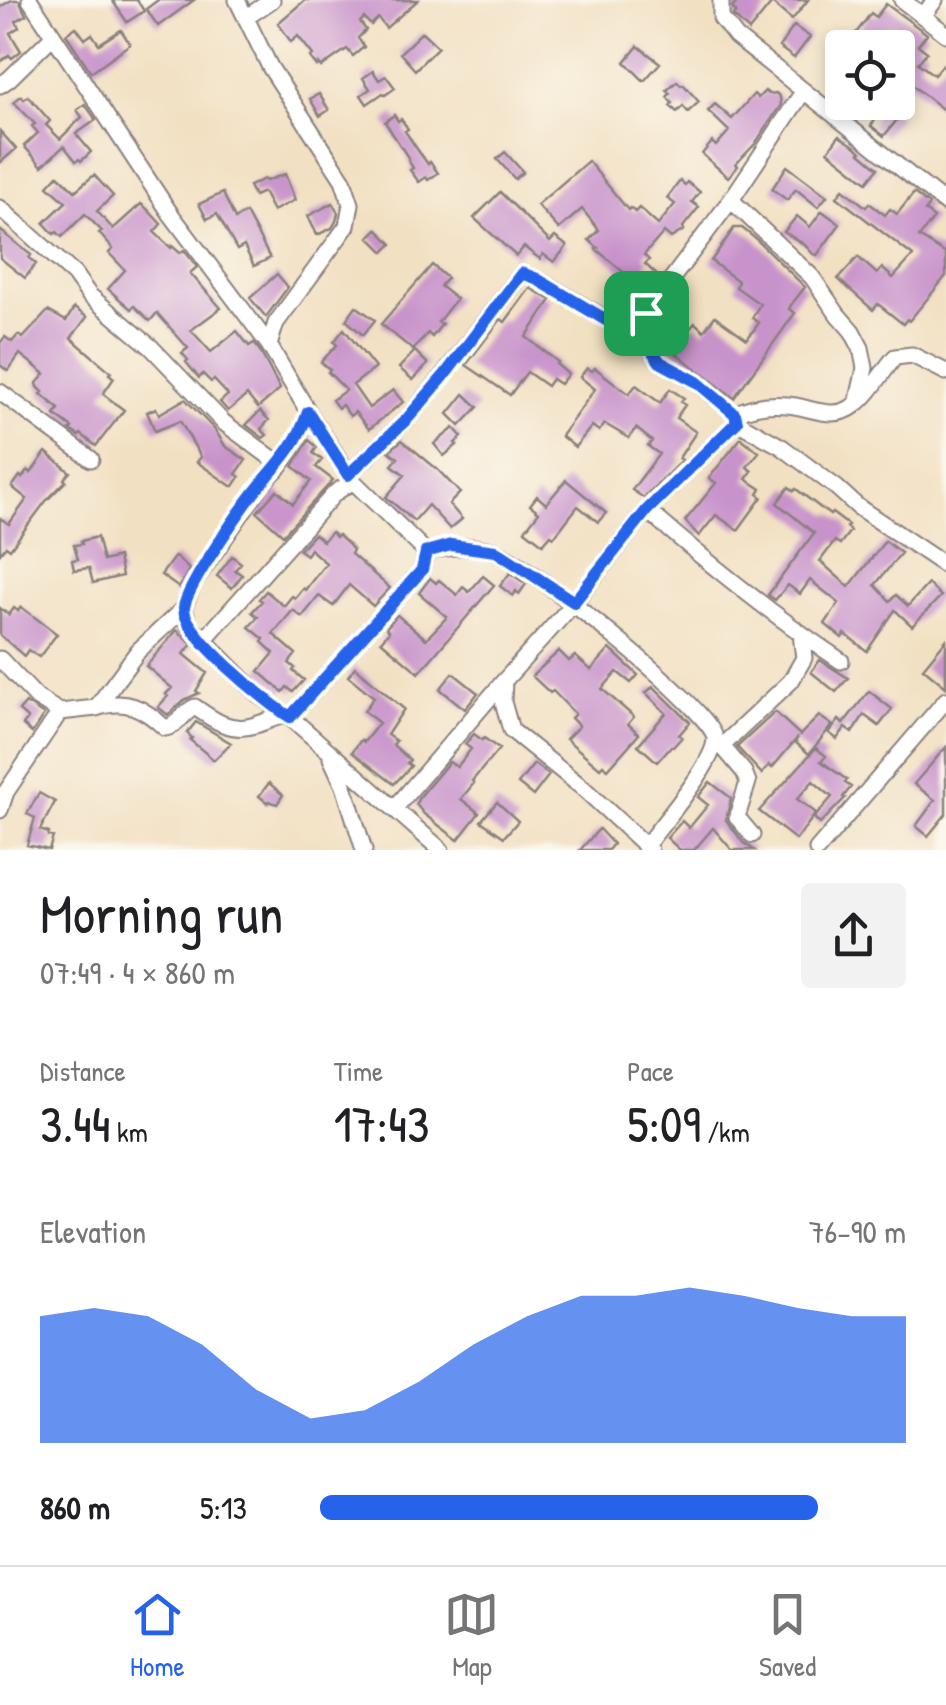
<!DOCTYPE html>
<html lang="en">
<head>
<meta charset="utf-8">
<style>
	:root { --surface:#fff; --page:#f2f2f2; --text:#202124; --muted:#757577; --line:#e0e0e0; --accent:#2563eb }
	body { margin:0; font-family:"Patrick Hand",sans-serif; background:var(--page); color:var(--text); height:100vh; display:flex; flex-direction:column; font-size:38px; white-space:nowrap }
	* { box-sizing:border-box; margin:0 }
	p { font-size:32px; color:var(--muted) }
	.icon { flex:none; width:55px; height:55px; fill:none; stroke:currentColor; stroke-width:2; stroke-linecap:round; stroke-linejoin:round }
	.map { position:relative; height:850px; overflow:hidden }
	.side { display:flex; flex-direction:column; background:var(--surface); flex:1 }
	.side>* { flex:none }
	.tools { position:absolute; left:825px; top:30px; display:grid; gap:20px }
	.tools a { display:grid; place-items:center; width:90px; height:90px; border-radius:10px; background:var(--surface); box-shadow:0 5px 15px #0003; font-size:50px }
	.pin { position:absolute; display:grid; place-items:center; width:85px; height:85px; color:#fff; margin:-42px; border-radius:20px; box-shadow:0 5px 15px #0006 }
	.round { display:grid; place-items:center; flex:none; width:105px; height:105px; border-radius:10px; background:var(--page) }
	.overview { display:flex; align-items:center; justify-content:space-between; height:170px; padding:0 40px }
	h1 { font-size:55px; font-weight:600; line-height:75px }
	.stats { display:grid; grid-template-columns:repeat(3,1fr); gap:15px; height:170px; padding:10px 40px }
	.stats div { display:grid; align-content:center }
	.stats b { font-size:50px; font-weight:600 }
	.stats small { font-size:28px; font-weight:400 }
	.stats p { font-size:28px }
	.chart { height:280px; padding:20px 40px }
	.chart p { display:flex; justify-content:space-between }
	.chart svg { width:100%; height:180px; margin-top:10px; fill:var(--accent); opacity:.7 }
	ul { padding:0 40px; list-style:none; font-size:32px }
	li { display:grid; grid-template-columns:160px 120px 1fr; align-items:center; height:75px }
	li i { height:25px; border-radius:12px; background:var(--accent) }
	.dock { display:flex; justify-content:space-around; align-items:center; height:140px; border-top:2px solid var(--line); background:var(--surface); font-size:28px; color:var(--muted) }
	.dock a { display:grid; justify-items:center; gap:5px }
	.dock .selected { color:var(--accent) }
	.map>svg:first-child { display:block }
</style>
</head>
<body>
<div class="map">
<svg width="946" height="850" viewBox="0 0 946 850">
	<rect width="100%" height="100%" fill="#fbf7ec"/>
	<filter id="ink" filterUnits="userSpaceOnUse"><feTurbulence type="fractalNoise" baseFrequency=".01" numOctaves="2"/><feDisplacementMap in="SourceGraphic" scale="20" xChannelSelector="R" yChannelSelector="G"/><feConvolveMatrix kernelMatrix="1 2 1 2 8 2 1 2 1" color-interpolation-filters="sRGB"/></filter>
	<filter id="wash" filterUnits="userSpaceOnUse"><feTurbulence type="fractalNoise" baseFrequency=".0048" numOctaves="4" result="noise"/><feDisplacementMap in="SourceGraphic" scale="40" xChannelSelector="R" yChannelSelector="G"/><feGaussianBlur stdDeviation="2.25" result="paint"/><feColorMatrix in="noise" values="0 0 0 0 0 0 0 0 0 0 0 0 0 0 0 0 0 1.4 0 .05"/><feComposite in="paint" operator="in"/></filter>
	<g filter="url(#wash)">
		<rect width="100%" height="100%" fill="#f2e0c2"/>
		<g id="blocks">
			<path fill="#c893cb" d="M 12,0 L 19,0 L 26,15 L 16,21 L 19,27 L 10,33 L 21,51 L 12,58 L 9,55 L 0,62 L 0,7 Z
				M 112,0 L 137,0 L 144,11 L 127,22 Z
				M 158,0 L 194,0 L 158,26 L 146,9 Z
				M 305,0 L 418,0 L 386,28 L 378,18 L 371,25 L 364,18 L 360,22 L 366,30 L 358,38 L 364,47 L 353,56 L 347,49 L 321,67 L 319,64 L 317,66 L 310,57 L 313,55 L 298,36 L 291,42 L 278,23 Z
				M 739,0 L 808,0 L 792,20 L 772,3 L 749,31 L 733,16 L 736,12 L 732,8 Z
				M 886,4 L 927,34 L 918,45 L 927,52 L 918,63 L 934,75 L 946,61 L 946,112 L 899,75 L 901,73 L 898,70 L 898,48 L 845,48 L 871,13 L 876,17 Z
				M 794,26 L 810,37 L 794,58 L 779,47 Z
				M 76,27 L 85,39 L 92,34 L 99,44 L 121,30 L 130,44 L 91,72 L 66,34 Z
				M 422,32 L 438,47 L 415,70 L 400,53 Z
				M 638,46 L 660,63 L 644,81 L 625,62 Z
				M 373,71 L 379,80 L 386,76 L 395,88 L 385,95 L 383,93 L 367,104 L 361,95 L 370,89 L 363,78 Z
				M 677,81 L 681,85 L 683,84 L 699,102 L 688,112 L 683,106 L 677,112 L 670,106 L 672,103 L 667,97 L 670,94 L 667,90 Z
				M 765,91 L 769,94 L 776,93 L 780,97 L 781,105 L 755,144 L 736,164 L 738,166 L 728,177 L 702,154 L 712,142 L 716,146 L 729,131 L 708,111 L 715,104 L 732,119 L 754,94 L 758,98 Z
				M 319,94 L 329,110 L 320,116 L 310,99 Z
				M 21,96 L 24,99 L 28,96 L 50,121 L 46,125 L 60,139 L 82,117 L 77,110 L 85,104 L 96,120 L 76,134 L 91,152 L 81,161 L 79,159 L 76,161 L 64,146 L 42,166 L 24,146 L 38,133 L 32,126 L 35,124 L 14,102 Z
				M 884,104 L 900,116 L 884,136 L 871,126 L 875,120 L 873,118 Z
				M 394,115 L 398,121 L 401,119 L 408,129 L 405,131 L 419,152 L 428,164 L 430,162 L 438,173 L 428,180 L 426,177 L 419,182 L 410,170 L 413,168 L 408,160 L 409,159 L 385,122 Z
				M 0,131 L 16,149 L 0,163 Z
				M 839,136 L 856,147 L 861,152 L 860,153 L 878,168 L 867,182 L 828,151 Z
				M 505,152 L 523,172 L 515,179 L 497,159 Z
				M 588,161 L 628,210 L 630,208 L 635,212 L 639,208 L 658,225 L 675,204 L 667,198 L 680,181 L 685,185 L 687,182 L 700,192 L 692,202 L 699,207 L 683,227 L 684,230 L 671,238 L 664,232 L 644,255 L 649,260 L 645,264 L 659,277 L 639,304 L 634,305 L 623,296 L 635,282 L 596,249 L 598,248 L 589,240 L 599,230 L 582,209 L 559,229 L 537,205 Z
				M 787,166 L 827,196 L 818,207 L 796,189 L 787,200 L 772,189 Z
				M 285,174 L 295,200 L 273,211 L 263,192 L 254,196 L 249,186 L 264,179 L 266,181 Z
				M 58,175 L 75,191 L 94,175 L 113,196 L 97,211 L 113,229 L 141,204 L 147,209 L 161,224 L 154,232 L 171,248 L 172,246 L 180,253 L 184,250 L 197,267 L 190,273 L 221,308 L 191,330 L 211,352 L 237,331 L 249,346 L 254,343 L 260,351 L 280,389 L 258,408 L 247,395 L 228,411 L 220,402 L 228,395 L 214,380 L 211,382 L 203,374 L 199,378 L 186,362 L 188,360 L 182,353 L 188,348 L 157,313 L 150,321 L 134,306 L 131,309 L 108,289 L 125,270 L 109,253 L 113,249 L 99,233 L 102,231 L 85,214 L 62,237 L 57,232 L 54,234 L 44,223 L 66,202 L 48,186 Z
				M 843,189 L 866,207 L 869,203 L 885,215 L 890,209 L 897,214 L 914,193 L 929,205 L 925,211 L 934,218 L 919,237 L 946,254 L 946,276 L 909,321 L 907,319 L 903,324 L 878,304 L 873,310 L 838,279 L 858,257 L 877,274 L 882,268 L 893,278 L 913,256 L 837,197 Z
				M 500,192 L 550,242 L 555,237 L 567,246 L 554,262 L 543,254 L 540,259 L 524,247 L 516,256 L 474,218 Z
				M 223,193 L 235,219 L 246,213 L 270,258 L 254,266 L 244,246 L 237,250 L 217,214 L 207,219 L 199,204 Z
				M 333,203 L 338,213 L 336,221 L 332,228 L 317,235 L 308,216 Z
				M 822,211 L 840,224 L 817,255 L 813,254 L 805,245 L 784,232 L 797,216 L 810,227 Z
				M 734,228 L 742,228 L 757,240 L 805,287 L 791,305 L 789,309 L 795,313 L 734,398 L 663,343 L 670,334 L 679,341 L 695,323 L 704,331 L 715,316 L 747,339 L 759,323 L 752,318 L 760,304 L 736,287 L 738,281 L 711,261 Z
				M 377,229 L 392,244 L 384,252 L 369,237 Z
				M 0,230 L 31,255 L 29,258 L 36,264 L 25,278 L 0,258 Z
				M 432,265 L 447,278 L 440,286 L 456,299 L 438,322 L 442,324 L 432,337 L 428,333 L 413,350 L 381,324 Z
				M 277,274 L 288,287 L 266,317 L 250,298 Z
				M 530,288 L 551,300 L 526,337 L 558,362 L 556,364 L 568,374 L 560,384 L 552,379 L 547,386 L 527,372 L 510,395 L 466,365 L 501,319 L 505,322 Z
				M 356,306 L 375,320 L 363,335 L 346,320 Z
				M 74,308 L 87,317 L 71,338 L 111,372 L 109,374 L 114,378 L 103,394 L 124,410 L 96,446 L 81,434 L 79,436 L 70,430 L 72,428 L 55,415 L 59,409 L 41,394 L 43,392 L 38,387 L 37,383 L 45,374 L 20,354 L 8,371 L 0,365 L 0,343 L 5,337 L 12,342 L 18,335 L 23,338 L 48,311 L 66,321 Z
				M 344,329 L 375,368 L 353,385 L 369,408 L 393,390 L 403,402 L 369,429 L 355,412 L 350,416 L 342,405 L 338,408 L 332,400 L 346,390 L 328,372 L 330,370 L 321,362 L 337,345 L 334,342 Z
				M 415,351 L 428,364 L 413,380 L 399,368 Z
				M 587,368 L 592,371 L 595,368 L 629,394 L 636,385 L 660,403 L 670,389 L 684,398 L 681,402 L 685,405 L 676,418 L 696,432 L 679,458 L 682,460 L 644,498 L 632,490 L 659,454 L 648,446 L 652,441 L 636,428 L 629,438 L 605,424 L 599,431 L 592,426 L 575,447 L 561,436 L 595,389 L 580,377 Z
				M 464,394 L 478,407 L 460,426 L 448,414 Z
				M 185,399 L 215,430 L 225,446 L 246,460 L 236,474 L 240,477 L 234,486 L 231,486 L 197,462 L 201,457 L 180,421 L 155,431 L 147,412 L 156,408 L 159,414 Z
				M 260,411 L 269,420 L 261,429 L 267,435 L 263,438 L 246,425 Z
				M 454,428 L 462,437 L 455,443 L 457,445 L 444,456 L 434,444 Z
				M 741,438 L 759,452 L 747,467 L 752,471 L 746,479 L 761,489 L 758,494 L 762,497 L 738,530 L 716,515 L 699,536 L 685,521 L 716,483 L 709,478 Z
				M 309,440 L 317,447 L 313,453 L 322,460 L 316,467 L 333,480 L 283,535 L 257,512 L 277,490 L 293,504 L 311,481 L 293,466 Z
				M 402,440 L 438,470 L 460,493 L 449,504 L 462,519 L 450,529 L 428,505 L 414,521 L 386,497 L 405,475 L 392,465 L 398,458 L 389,451 Z
				M 46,452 L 70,472 L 64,479 L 66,481 L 46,501 L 10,549 L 6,546 L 0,553 L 0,518 L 9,524 L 27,499 L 12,487 L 20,476 L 22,478 L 28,470 L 31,473 Z
				M 566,480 L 606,513 L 598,522 L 578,506 L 554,537 L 551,535 L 543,544 L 525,530 L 539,512 L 530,505 L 537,496 L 546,504 Z
				M 789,487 L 794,491 L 796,489 L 830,515 L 832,513 L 848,525 L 846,527 L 850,531 L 840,544 L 835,541 L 820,561 L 849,587 L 885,541 L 901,553 L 875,585 L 890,601 L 896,595 L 908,606 L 928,584 L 941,596 L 912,626 L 895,610 L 867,651 L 845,634 L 842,638 L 825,624 L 839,603 L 810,580 L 800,594 L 788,585 L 775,600 L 768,595 L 814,533 L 777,503 Z
				M 331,532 L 336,537 L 338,535 L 348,544 L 353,550 L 351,554 L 390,588 L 373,606 L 349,585 L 333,606 L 319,596 L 302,617 L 293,610 L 273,634 L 296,654 L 289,663 L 295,668 L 293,671 L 304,680 L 293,692 L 287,687 L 283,692 L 259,671 L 274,653 L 262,642 L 264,639 L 249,627 L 258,617 L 252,612 L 262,601 L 259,599 L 266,591 L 284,606 L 292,596 L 295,598 L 303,588 L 305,590 L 326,563 L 310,549 L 306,555 L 299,550 L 314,534 L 323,541 Z
				M 97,537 L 103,561 L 118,557 L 122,576 L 93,583 L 89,568 L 74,570 L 72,560 L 78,559 L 74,545 L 82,544 L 81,541 Z
				M 175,556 L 189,569 L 179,588 L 161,575 Z
				M 232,556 L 241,563 L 235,570 L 242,575 L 232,588 L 217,576 Z
				M 510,573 L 526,584 L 519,594 L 516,591 L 513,596 L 500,586 Z
				M 483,576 L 494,585 L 419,673 L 381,641 L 389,631 L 386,628 L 397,615 L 426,639 L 447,617 L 419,593 L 430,578 L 436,583 L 439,580 L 457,595 L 463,587 L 469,592 Z
				M 21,607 L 57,634 L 39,657 L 28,650 L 24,656 L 0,635 L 0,608 L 9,615 L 14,608 L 18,611 Z
				M 177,630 L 192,644 L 184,654 L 207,673 L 196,691 L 199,693 L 184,700 L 168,715 L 158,707 L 168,696 L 166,694 L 172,688 L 146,666 Z
				M 946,640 L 946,687 L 923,668 Z
				M 610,649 L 638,675 L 631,683 L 617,672 L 602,689 L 634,717 L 628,724 L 639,734 L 608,769 L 603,765 L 600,768 L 566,739 L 579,726 L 571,718 L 575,714 L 553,691 L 550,693 L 532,676 L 559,651 L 569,661 L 575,656 L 591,670 Z
				M 820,660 L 848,678 L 836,692 L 811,672 Z
				M 355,667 L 404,709 L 387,735 L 396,741 L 393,745 L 410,760 L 407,763 L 411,766 L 394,784 L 352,752 L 361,740 L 364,742 L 379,723 L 364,711 L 374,697 L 348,676 Z
				M 453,673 L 478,693 L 465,709 L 440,689 Z
				M 653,686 L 690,722 L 679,735 L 682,737 L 673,747 L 671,746 L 657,762 L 638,745 L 666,713 L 646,693 Z
				M 869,691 L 892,709 L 879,726 L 864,715 L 852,733 L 845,728 L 837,739 L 829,733 L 839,720 L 843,724 Z
				M 26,703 L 44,715 L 32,733 L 23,725 L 28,719 L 19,711 Z
				M 775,712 L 800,735 L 819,716 L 832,725 L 809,754 L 795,742 L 798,737 L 772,768 L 769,765 L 762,774 L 737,747 Z
				M 196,722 L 231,743 L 214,760 L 190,740 L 192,738 L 187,733 Z
				M 474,734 L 482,740 L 484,738 L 499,749 L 472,781 L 474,783 L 461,799 L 479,813 L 458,840 L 424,814 L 416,804 L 418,799 L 449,762 L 457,767 L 471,749 L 465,744 Z
				M 946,747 L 946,814 L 928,836 L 916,826 L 935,800 L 914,784 Z
				M 816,748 L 826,756 L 821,761 L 847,780 L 845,783 L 851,787 L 843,797 L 845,798 L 820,824 L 814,818 L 832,797 L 813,781 L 797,799 L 816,813 L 796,840 L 759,811 Z
				M 534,764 L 549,775 L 533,796 L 518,784 Z
				M 710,782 L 731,798 L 726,820 L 743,842 L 754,850 L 732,850 L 713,828 L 694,850 L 680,850 L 667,838 L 682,821 L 689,828 L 708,805 L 698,797 Z
				M 269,783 L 283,795 L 277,804 L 269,801 L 268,803 L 259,796 Z
				M 39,793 L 55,802 L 40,830 L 49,833 L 48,836 L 53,837 L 49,850 L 27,845 L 35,818 L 27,814 Z
				M 497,802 L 518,821 L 504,837 L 481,821 Z
				M 599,829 L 613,844 L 608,850 L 580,850 Z"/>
		</g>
	</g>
	<g filter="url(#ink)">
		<use href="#blocks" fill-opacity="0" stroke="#8a817e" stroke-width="2.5"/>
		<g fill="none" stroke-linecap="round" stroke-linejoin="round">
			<g stroke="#8a817e" stroke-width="19">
				<path id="minor" d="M 30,0 L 170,213 L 269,345
					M 237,0 L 270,67 L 343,180 L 351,204 L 347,226 L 276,323 L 269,345 L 309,413 L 303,428 L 281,465 L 262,484 L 192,585 L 184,608 L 189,625 L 260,696 L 290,717 L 441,850
					M 721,0 L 721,18 L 736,37 L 946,204
					M 902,0 L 946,34
					M 923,16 L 935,0
					M 247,17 L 272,0
					M 0,85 L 9,79 L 53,36
					M 731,200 L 812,277 L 838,315 L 852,331 L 861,348 L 865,368 L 858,400
					M 0,208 L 74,274 L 89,295 L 151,347 L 223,422 L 281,465
					M 646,313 L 648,338 L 653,353 L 660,362 L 697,382 L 735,414
					M 0,392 L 91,459
					M 737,422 L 782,447 L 837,488 L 858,507 L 946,566
					M 348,475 L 408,418 L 443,376 L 522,273 L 535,278 L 606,319 L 628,320 L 646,313 L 731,200 L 803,92
					M 647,510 C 709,564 772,615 841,661
					M 426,552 C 449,546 472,544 494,551 C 526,561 712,710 715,738 C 716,762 661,825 645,847
					M 203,641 L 335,493 L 353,481
					M 0,659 L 37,698 L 60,712 L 96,708 L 138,651 L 184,608
					M 96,708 C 125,698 143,707 165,728 C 179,726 183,712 195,707 C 213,720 231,733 255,725 C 266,722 275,717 286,715
					M 290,717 L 422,570 L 426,552 L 353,481 L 309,413
					M 715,739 L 722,746 L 791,681 L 804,658 L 801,634
					M 722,746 L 744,772 L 748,782 L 737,817 L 752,835
					M 331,758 L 344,786 L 364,850
					M 394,809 L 504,681
					M 0,810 L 6,792 L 60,712
					M 650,850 L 583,788 L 511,730 L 503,702 L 504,681 L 574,603 L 647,510 L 737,422 L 735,414 C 752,405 768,403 788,405 C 811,407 834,422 855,405 C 871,393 882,372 895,357 L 912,355 L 946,372
					M 817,850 L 946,700"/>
			</g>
			<use href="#minor" stroke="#fff" stroke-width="15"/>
		</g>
	</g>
	<g fill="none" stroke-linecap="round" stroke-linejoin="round" filter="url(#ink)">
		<g stroke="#fff" stroke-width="20">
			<path id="route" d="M 522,273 L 535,278 L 606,320 L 628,320 L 646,313 L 648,338 L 653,352 L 660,362 L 697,382 L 735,414 L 737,422 L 647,510 L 574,602 L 496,551 L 451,545 L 426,552 L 422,570 L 290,717 C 267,702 183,635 184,608 C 186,586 246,502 262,483 C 281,461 299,441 308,412 L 348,475 L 408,418 L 444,376 Z"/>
		</g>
		<use href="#route" stroke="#2563eb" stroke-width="12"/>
	</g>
</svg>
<div class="tools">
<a><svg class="icon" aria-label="locate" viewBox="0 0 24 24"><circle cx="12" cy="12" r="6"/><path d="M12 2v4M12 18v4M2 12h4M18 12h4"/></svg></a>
</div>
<div class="pin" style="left:646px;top:313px;background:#1e9e55"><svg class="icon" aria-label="arrive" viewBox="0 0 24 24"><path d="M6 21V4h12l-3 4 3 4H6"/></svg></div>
</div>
<section class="side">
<div class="overview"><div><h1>Morning run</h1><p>07:49 · 4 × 860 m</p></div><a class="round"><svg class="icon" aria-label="share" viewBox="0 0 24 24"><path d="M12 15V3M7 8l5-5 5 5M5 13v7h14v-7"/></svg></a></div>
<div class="stats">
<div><p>Distance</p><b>3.44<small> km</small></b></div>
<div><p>Time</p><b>17:43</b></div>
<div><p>Pace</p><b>5:09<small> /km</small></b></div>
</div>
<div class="chart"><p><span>Elevation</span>76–90 m</p>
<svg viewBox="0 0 160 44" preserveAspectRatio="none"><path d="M0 44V13L10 11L20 13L30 20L40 31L50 38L60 36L70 29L80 20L90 13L100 8L110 8L120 6L130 8L140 11L150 13L160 13V44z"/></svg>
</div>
<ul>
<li><b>860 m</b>5:13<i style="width:85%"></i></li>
</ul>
</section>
<nav class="dock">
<a class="selected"><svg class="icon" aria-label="home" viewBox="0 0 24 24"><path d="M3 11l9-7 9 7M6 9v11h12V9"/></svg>Home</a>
<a><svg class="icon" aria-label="map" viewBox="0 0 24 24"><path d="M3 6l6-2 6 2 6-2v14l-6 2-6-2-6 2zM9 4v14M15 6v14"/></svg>Map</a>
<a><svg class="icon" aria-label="saved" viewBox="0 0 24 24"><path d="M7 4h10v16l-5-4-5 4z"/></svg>Saved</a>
</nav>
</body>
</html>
